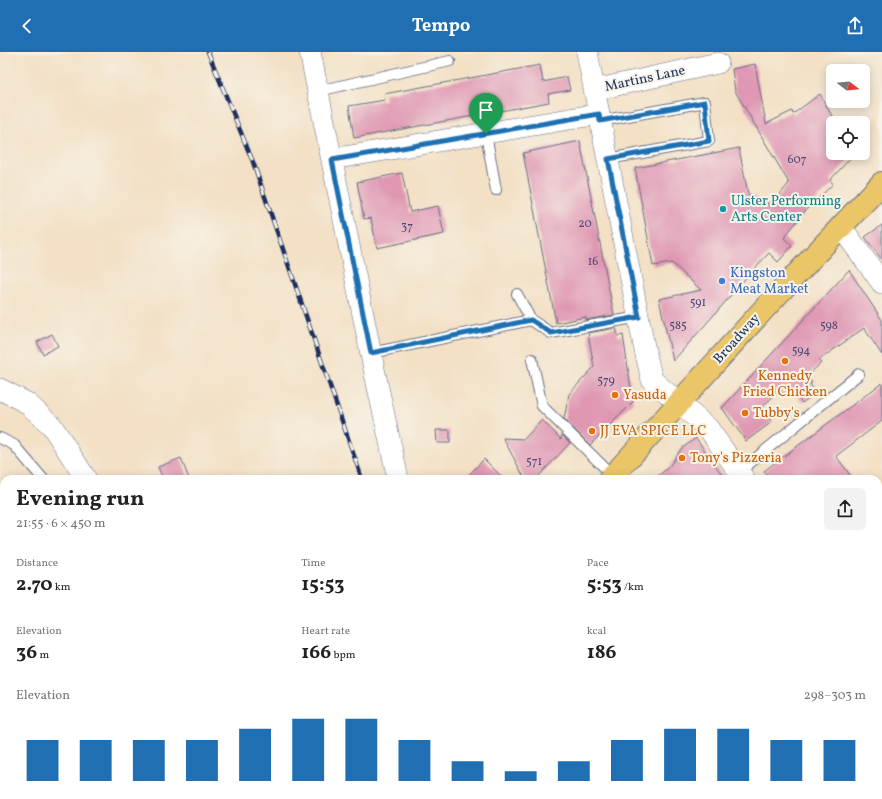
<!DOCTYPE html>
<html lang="en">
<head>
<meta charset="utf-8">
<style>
	:root { --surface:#fff; --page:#f2f2f2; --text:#222; --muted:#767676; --accent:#1f6fb2 }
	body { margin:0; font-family:Vollkorn,serif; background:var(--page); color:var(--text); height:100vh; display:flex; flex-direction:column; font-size:15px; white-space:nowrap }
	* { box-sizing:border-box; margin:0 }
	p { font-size:13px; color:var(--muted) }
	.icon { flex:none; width:22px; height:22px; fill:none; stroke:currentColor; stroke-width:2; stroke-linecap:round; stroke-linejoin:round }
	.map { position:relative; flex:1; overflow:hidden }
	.side { position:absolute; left:0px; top:423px; width:882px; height:324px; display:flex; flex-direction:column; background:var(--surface); border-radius:12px 12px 0 0; box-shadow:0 2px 10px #0003 }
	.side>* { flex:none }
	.needle { width:26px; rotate:106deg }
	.controls { position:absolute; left:826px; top:12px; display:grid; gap:8px }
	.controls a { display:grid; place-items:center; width:44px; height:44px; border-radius:6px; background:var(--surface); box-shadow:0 2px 10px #0003; font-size:20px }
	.pin { position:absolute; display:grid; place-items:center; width:34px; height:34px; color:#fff; margin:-41px -17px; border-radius:50% 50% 50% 0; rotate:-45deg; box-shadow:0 0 4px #0007 }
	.pin .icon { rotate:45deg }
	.round { display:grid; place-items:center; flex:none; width:42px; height:42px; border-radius:6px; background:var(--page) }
	.overview { display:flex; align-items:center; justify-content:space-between; height:68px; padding:0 16px }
	h1 { font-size:22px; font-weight:700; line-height:30px }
	.metrics { display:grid; grid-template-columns:repeat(3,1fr); gap:6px; height:68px; padding:4px 16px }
	.metrics div { display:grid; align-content:center }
	.metrics b { font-size:20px; font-weight:700 }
	.metrics small { font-size:11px; font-weight:400 }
	.metrics p { font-size:11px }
	.chart { height:112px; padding:8px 16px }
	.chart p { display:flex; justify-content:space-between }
	.chart svg { width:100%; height:72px; margin-top:4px; stroke:var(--accent); stroke-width:6 }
	header { display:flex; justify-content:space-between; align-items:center; height:52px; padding:0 16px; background:var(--accent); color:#fff; font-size:18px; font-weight:700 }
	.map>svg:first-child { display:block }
</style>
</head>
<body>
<header><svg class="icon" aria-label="back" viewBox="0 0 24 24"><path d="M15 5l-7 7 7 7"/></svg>Tempo<svg class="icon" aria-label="share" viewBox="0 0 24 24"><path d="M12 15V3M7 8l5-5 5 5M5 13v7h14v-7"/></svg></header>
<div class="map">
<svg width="882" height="747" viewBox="0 0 882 747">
	<rect width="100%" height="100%" fill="#f7f3e8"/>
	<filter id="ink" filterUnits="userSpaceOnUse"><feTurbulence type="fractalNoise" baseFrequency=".025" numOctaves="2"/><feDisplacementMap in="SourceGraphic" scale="8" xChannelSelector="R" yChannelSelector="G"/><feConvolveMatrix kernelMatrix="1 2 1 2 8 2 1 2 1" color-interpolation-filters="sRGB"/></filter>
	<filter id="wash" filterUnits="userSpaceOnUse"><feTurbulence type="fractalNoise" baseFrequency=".012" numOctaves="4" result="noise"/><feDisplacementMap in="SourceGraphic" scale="16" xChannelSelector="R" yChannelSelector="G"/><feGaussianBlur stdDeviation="0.9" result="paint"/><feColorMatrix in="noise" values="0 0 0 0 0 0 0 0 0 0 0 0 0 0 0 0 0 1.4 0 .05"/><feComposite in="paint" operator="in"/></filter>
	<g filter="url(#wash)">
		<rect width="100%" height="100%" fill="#f3e0c5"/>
		<g id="blocks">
			<path fill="#df97b3" d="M 755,12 L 766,72 L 792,59 L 793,62 L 820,42 L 833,66 L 833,101 L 855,101 L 830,128 L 833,132 L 805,159 L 784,186 L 792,194 L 778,210 L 769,201 L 750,221 L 720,256 L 673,309 L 659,247 L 701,238 L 672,211 L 653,214 L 635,116 L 739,96 L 748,142 L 771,154 L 789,131 L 735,39 L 732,17 Z
				M 540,13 L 543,30 L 567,25 L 570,38 L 548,42 L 549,50 L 354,86 L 349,54 L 385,48 L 384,42 Z
				M 580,89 L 614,263 L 586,268 L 586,265 L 556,271 L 523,101 Z
				M 402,121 L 410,160 L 438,154 L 444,182 L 377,196 L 371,166 L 364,167 L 357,130 Z
				M 882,173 L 882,208 L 865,185 Z
				M 849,218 L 882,268 L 882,303 L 864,276 L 819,308 L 821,311 L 807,324 L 812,331 L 810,332 L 816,341 L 802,351 L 793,338 L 785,344 L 780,338 L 761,356 L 772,370 L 746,389 L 722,356 Z
				M 616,276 L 618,284 L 623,283 L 633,350 L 590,393 L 564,367 L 569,342 L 594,315 L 588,281 Z
				M 52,282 L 58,294 L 43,302 L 37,290 Z
				M 882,331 L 882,369 L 836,404 L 853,427 L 770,427 L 764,419 Z
				M 542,368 L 561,387 L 562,383 L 570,391 L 536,427 L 525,427 L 503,386 L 524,387 Z
				M 436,378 L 450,378 L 450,391 L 437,391 Z
				M 696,386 L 725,427 L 654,427 L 669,415 L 681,397 Z
				M 181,406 L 189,427 L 163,427 L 158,415 Z
				M 484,407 L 504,427 L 465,427 Z"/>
		</g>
	</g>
	<g filter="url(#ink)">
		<use href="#blocks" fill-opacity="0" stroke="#676d82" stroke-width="1"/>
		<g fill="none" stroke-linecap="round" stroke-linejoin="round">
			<g stroke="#676d82" stroke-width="12">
				<path id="lane" d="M 318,39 L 450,9
					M 600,69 L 705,50 L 709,89 L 608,107
					M 486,82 L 496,138
					M 517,242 L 531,268 L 551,281 L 639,265
					M 371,301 L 531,268
					M 532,307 L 542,354 L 613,424
					M 0,386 L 14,393 L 43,427
					M 739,420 L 859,322
					M 4,543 L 2,545 L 4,548
					M 0,734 L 4,732
					M 511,743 L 513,747"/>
			</g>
			<g stroke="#676d82" stroke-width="22">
				<path id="street" d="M 310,0 L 374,317 L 398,427
					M 587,0 L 644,294 L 652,328 L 708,376 L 744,427
					M 594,38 L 718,11
					M 332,107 L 599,62
					M 841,175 L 882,231
					M 0,337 L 27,351 L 52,374 L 86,427
					M 878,617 L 882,623
					M 546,743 L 548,747
					M 761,743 L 764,747
					M 674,747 L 680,743"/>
			</g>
			<g stroke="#676d82" stroke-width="24">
				<path id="highway" d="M 610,427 L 764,257 L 882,131
					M 315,747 L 319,743"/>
			</g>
			<path stroke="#676d82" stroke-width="2.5" stroke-dasharray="1 3" stroke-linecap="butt" d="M 798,743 L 801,747"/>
			<use href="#lane" stroke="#fff" stroke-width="10"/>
			<use href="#street" stroke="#fff" stroke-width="21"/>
			<use href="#highway" stroke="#eac669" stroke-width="22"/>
			<g stroke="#1b2f5e" stroke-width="4.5">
				<path id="rail" d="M 208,0 L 253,110 L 362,427
					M 472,743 L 473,747"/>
			</g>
			<use href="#rail" stroke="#f7f3e8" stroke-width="3" stroke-dasharray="9" stroke-linecap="butt"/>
		</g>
	</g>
	<g fill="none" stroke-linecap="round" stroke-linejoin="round" filter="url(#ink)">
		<g stroke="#fff" stroke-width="8">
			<path id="route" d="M 705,50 L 709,89 L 608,107 L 639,265 L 551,281 L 531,268 L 371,301 L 332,108 L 599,62 L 600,69 Z"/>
		</g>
		<use href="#route" stroke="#1f6fb2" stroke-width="5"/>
	</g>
	<circle fill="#0f9aa8" stroke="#f7f3e8" stroke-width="1.5" cx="723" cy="157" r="4"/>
	<circle fill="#3f7fe0" stroke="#f7f3e8" stroke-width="1.5" cx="722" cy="229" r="4"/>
	<g fill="#e8710a" stroke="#f7f3e8" stroke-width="1.5">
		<circle cx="785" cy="309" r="4"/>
		<circle cx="615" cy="343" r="4"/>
		<circle cx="745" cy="361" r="4"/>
		<circle cx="592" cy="379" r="4"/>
		<circle cx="682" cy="406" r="4"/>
	</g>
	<g text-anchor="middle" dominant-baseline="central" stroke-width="4" stroke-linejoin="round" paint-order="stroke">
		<g font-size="12" fill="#4c4973">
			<text x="797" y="108">607</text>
			<text x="585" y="172">20</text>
			<text x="407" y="175">37</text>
			<text x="593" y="210">16</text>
			<text x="698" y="251">591</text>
			<text x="678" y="274">585</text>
			<text x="829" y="274">598</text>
			<text x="801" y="299">594</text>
			<text x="606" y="329">579</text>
			<text x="534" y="410">571</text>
		</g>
		<g font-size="14" fill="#1b2f5e" stroke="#f7f3e8">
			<text transform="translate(645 27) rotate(-12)">Martins Lane</text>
			<text transform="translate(737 287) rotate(-48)">Broadway</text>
		</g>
		<g font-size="14" fill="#0d838f" stroke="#f7f3e8" text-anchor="start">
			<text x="731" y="149">Ulster Performing<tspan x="731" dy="16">Arts Center</tspan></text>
		</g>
		<g font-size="14" fill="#366cbe" stroke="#f7f3e8" text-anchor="start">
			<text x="730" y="221">Kingston<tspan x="730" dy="16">Meat Market</tspan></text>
		</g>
		<g font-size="14" fill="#c56008" stroke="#f7f3e8" text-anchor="start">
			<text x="785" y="324" text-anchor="middle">Kennedy<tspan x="785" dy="16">Fried Chicken</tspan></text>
			<text x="623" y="343">Yasuda</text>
			<text x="753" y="361">Tubby's</text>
			<text x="600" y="379">JJ EVA SPICE LLC</text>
			<text x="690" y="406">Tony's Pizzeria</text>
		</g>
	</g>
</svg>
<div class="controls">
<a><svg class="needle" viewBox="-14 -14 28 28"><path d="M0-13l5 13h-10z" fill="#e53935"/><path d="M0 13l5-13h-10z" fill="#767676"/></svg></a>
<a><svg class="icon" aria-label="locate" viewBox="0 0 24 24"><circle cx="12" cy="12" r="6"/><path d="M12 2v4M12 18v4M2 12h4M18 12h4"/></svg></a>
</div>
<div class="pin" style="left:486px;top:82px;background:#1e9e55"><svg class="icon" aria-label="arrive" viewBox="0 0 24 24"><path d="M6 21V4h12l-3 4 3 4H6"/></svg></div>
<section class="side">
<div class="overview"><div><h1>Evening run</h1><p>21:55 · 6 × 450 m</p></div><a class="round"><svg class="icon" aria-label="share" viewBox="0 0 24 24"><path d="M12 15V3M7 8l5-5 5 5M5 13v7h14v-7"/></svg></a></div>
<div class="metrics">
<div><p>Distance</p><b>2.70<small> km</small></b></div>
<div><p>Time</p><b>15:53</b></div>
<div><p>Pace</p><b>5:53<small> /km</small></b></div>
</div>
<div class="metrics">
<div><p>Elevation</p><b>36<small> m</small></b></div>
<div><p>Heart rate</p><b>166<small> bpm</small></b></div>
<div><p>kcal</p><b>186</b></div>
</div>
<div class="chart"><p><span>Elevation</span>298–303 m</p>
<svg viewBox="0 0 160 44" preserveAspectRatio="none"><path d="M5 44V19M15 44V19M25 44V19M35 44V19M45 44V12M55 44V6M65 44V6M75 44V19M85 44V32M95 44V38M105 44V32M115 44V19M125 44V12M135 44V12M145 44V19M155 44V19"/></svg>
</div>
</section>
</div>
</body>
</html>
